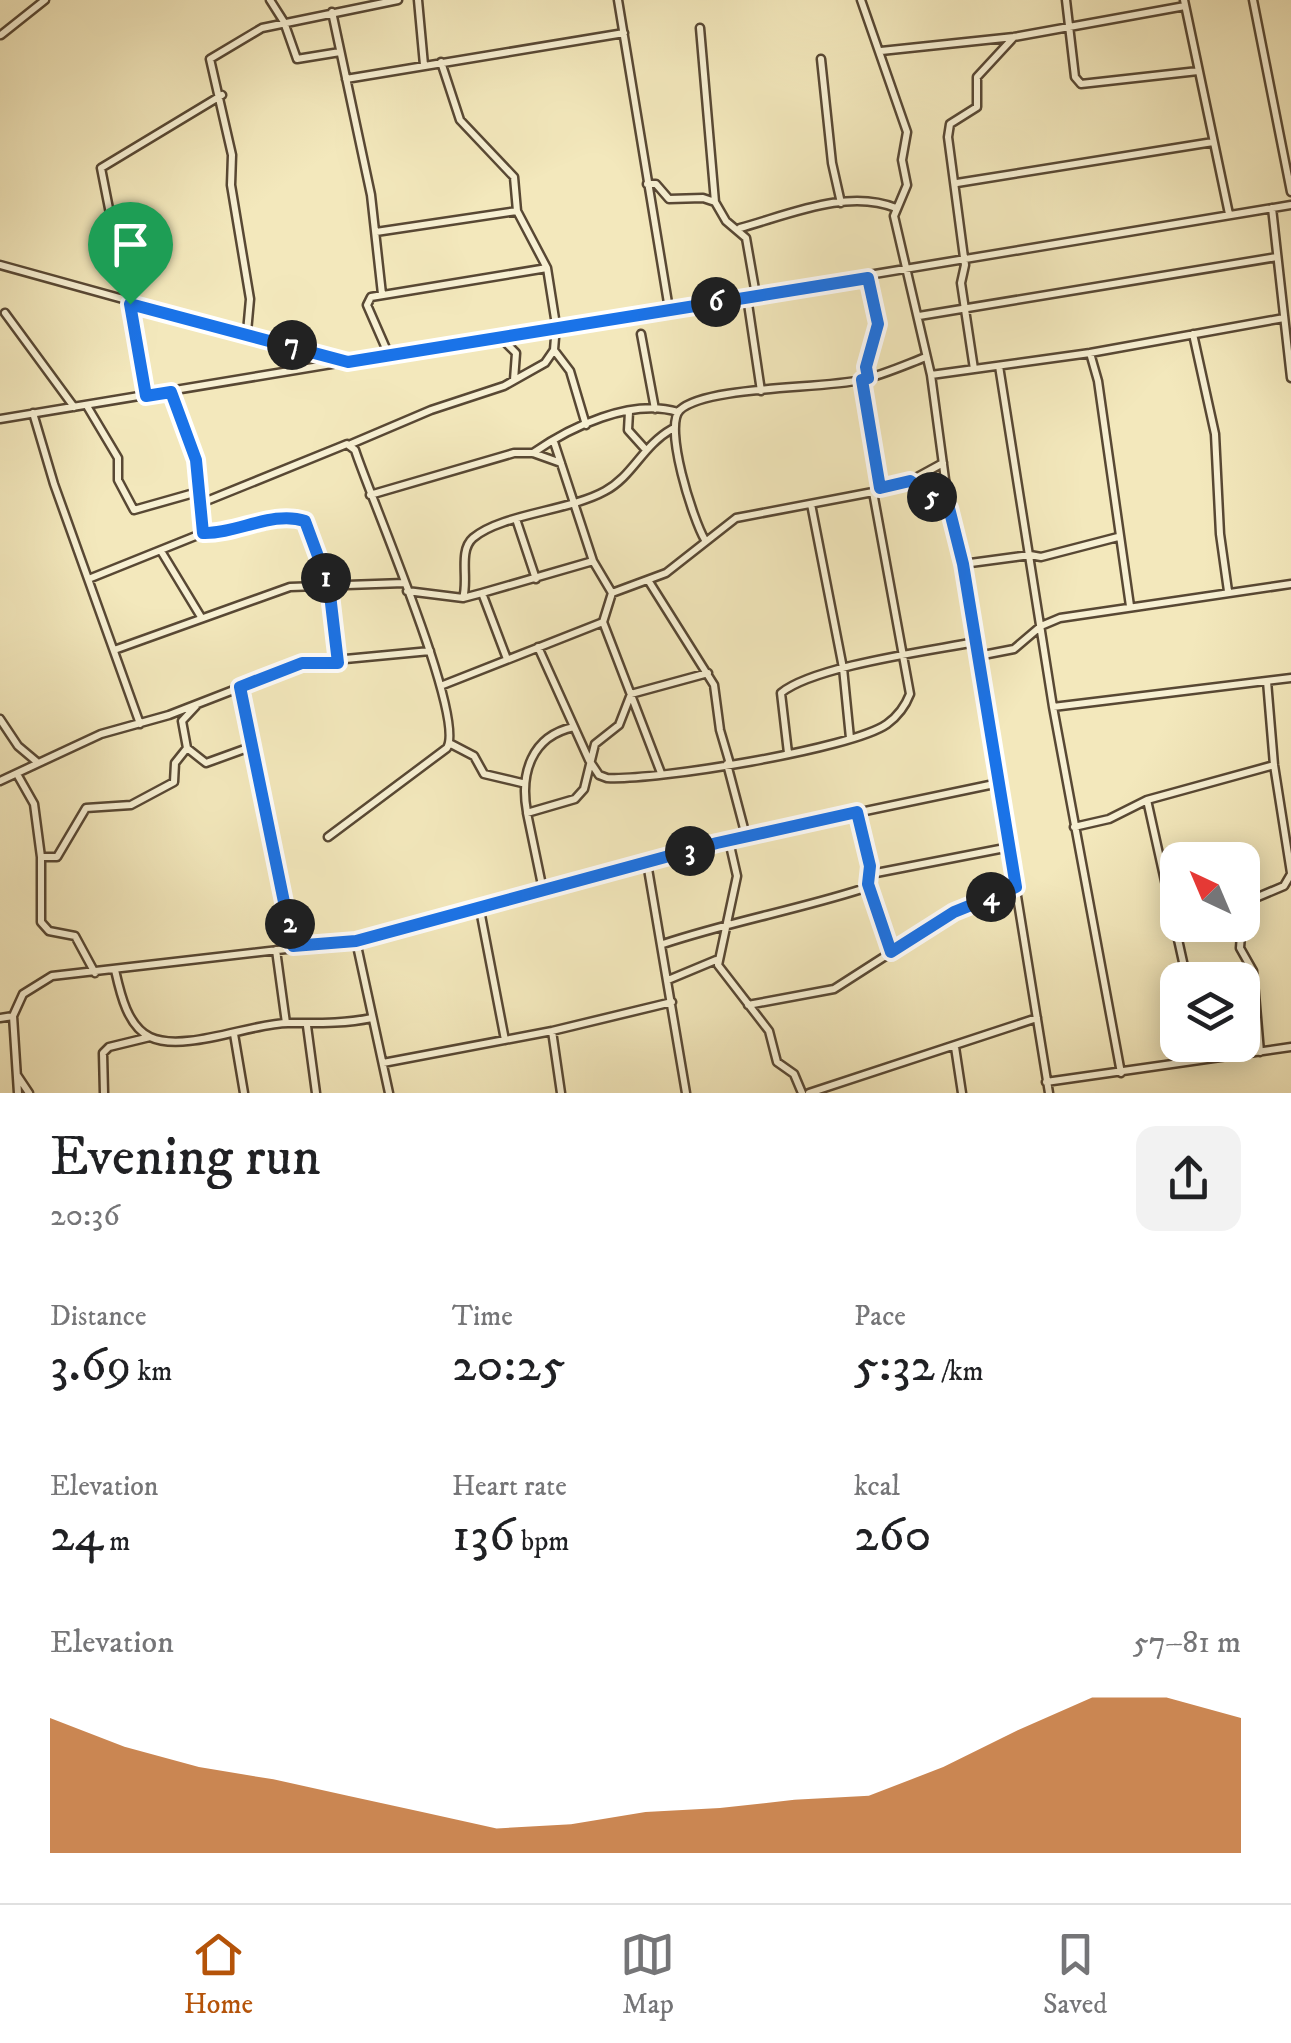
<!DOCTYPE html>
<html lang="en">
<head>
<meta charset="utf-8">
<style>
	:root { --surface:#fff; --page:#f2f2f2; --text:#202124; --muted:#757577; --line:#e0e0e0; --accent:#b45309 }
	body { margin:0; font-family:"IM FELL DW Pica",serif; background:var(--page); color:var(--text); height:100vh; display:flex; flex-direction:column; font-size:38px; white-space:nowrap }
	* { box-sizing:border-box; margin:0 }
	p { font-size:32px; color:var(--muted) }
	.icon { flex:none; width:55px; height:55px; fill:none; stroke:currentColor; stroke-width:2; stroke-linecap:round; stroke-linejoin:round }
	.map { position:relative; height:1093px; overflow:hidden }
	.drawer { display:flex; flex-direction:column; background:var(--surface); flex:1 }
	.drawer>* { flex:none }
	.needle { width:65px; rotate:316deg }
	.tools { position:absolute; left:1160px; top:842px; display:grid; gap:20px }
	.tools a { display:grid; place-items:center; width:100px; height:100px; border-radius:20px; background:var(--surface); box-shadow:0 5px 25px #0003; font-size:50px }
	.pin { position:absolute; display:grid; place-items:center; width:85px; height:85px; color:#fff; margin:-102px -42px; border-radius:50% 50% 50% 0; rotate:-45deg; box-shadow:0 0 10px #0007 }
	.pin .icon { rotate:45deg }
	.km { position:absolute; width:50px; height:50px; margin:-25px; border-radius:50%; background:#222; color:#fff; font-size:28px; line-height:50px; text-align:center }
	.round { display:grid; place-items:center; flex:none; width:105px; height:105px; border-radius:20px; background:var(--page) }
	.head { display:flex; align-items:center; justify-content:space-between; height:170px; padding:0 50px }
	h1 { font-size:55px; font-weight:600; line-height:75px }
	.stats { display:grid; grid-template-columns:repeat(3,1fr); gap:15px; height:170px; padding:10px 50px }
	.stats div { display:grid; align-content:center }
	.stats b { font-size:50px; font-weight:600 }
	.stats small { font-size:28px; font-weight:400 }
	.stats p { font-size:28px }
	.chart { height:280px; padding:20px 50px }
	.chart p { display:flex; justify-content:space-between }
	.chart svg { width:100%; height:180px; margin-top:10px; fill:var(--accent); opacity:.7 }
	.dock { display:flex; justify-content:space-around; align-items:center; height:140px; border-top:2px solid var(--line); background:var(--surface); font-size:28px; color:var(--muted) }
	.dock a { display:grid; justify-items:center; gap:5px }
	.dock .selected { color:var(--accent) }
	.map>svg:first-child { display:block }
</style>
</head>
<body>
<div class="map">
<svg width="1291" height="1093" viewBox="0 0 1291 1093">
	<rect width="100%" height="100%" fill="#f3e8bc"/>
	<filter id="stains"><feTurbulence type="fractalNoise" baseFrequency=".002" numOctaves="4"/><feColorMatrix values="0 0 0 0 .2 0 0 0 0 .09 0 0 0 0 .02 0 0 0 .5 -.17"/></filter>
	<radialGradient id="worn" r=".72"><stop offset=".6" stop-color="#630" stop-opacity="0"/><stop offset="1" stop-color="#630" stop-opacity=".3"/></radialGradient>
	<g fill="none" stroke-linecap="round" stroke-linejoin="round">
		<g stroke="#584834" stroke-width="11">
			<path id="minor" d="M 270,0 L 284,22 L 297,59 L 340,52
				M 418,0 L 424,65
				M 618,0 L 669,309
				M 861,0 L 907,132 L 902,160 L 907,185 L 894,216 L 931,375 L 949,509 L 963,564 L 1049,1093
				M 1066,0 L 1075,77 L 1081,84 L 1198,71
				M 1184,0 L 1229,214
				M 1253,0 L 1291,192
				M 332,12 L 371,195 L 382,294
				M 700,28 L 715,202 L 726,221 L 746,238 L 756,295
				M 1,35 L 45,0
				M 881,51 L 1014,37 L 1185,6
				M 821,59 L 832,163 L 841,203
				M 346,79 L 624,33
				M 957,183 L 1213,142
				M 647,184 L 656,184 L 669,199 L 703,198 L 715,202
				M 1272,208 L 1291,378
				M 740,228 C 788,215 848,188 896,208
				M 376,232 L 517,211
				M 0,265 L 347,361
				M 868,278 L 878,324 L 866,367 L 868,377
				M 747,297 L 761,391
				M 5,313 L 74,407
				M 919,316 L 1277,257
				M 247,332 L 250,299 L 231,185 L 232,155 L 210,59 L 262,28 L 398,0
				M 641,334 L 655,409
				M 1193,334 L 1215,434 L 1220,534 L 1228,591
				M 499,336 L 516,353 L 514,380
				M 554,350 L 570,371 L 586,425
				M 388,353 L 367,305 L 371,297 L 547,268
				M 1090,353 L 1098,381 L 1130,606
				M 999,366 L 1053,707 L 1121,1073
				M 974,369 L 961,283 L 965,265 L 948,137 L 950,124 L 977,107 L 977,77 L 1014,37
				M 931,375 L 1090,353 L 1284,318
				M 862,380 L 880,488
				M 171,392 L 196,460 L 203,533
				M 146,396 L 101,168 L 222,95
				M 87,406 L 118,458 L 118,480 L 134,510 L 201,491
				M 629,412 L 628,430 L 646,450
				M 33,413 L 54,484 L 140,724
				M 0,419 L 1291,205
				M 554,442 L 593,561 L 612,593 L 603,622 L 661,773
				M 351,444 L 431,410 L 504,386 L 545,363 L 554,350 L 556,325 L 547,268 L 517,211 L 514,177 L 460,120 L 441,62
				M 533,453 C 570,427 631,398 678,412
				M 910,481 L 949,509
				M 370,495 L 514,453 L 533,453 L 561,463
				M 199,504 L 347,444 L 355,450 C 370,497 466,717 447,748 L 328,837
				M 811,504 L 843,668 L 850,738
				M 517,522 L 536,579
				M 705,540 C 693,520 663,426 680,410 C 706,386 820,389 861,380 C 883,375 905,365 926,357
				M 161,551 L 201,617
				M 963,564 L 1030,555 L 1041,557 L 1118,537
				M 91,578 L 203,533 L 224,534 L 295,518 L 305,521 L 329,586 L 339,663
				M 648,580 L 714,685 L 720,730 L 730,764
				M 407,591 L 463,598 L 482,593 L 507,659
				M 482,593 L 593,561
				M 612,593 L 666,573 L 736,518 L 873,492 L 910,481 L 943,463
				M 463,598 C 469,580 458,551 473,538 C 501,514 569,511 605,491 C 633,476 642,446 672,429
				M 538,647 L 589,760 L 599,775 L 607,778 C 653,781 852,749 887,724 C 898,716 905,707 910,694 L 873,492
				M 117,649 L 290,587 L 404,583
				M 978,656 L 1014,649 L 1041,626 L 1060,618 L 1291,584
				M 1267,681 L 1274,765 L 1291,873
				M 443,685 L 603,622
				M 241,687 L 293,946
				M 1053,707 L 1291,678
				M 0,719 L 18,746 L 37,762
				M 451,744 L 474,756 L 484,774 L 522,783
				M 187,748 L 206,763 L 253,746
				M 788,753 L 781,693 C 814,666 929,651 975,642
				M 727,764 L 746,836
				M 17,774 L 34,804 L 41,857 L 41,922 L 49,931 L 75,936 L 95,973
				M 0,781 L 101,734 L 169,715 L 303,663 L 430,651
				M 527,812 C 520,774 531,736 574,727
				M 1074,827 L 1109,819 L 1147,800
				M 729,841 L 737,876 L 718,965 L 769,1031 L 777,1062 L 794,1074 L 802,1093
				M 41,857 L 57,857 L 86,808 L 131,805 L 174,782 L 175,763 L 187,748 L 182,721 L 196,706
				M 647,863 L 686,1093
				M 871,874 L 1010,847
				M 868,884 L 891,952
				M 543,890 L 527,813 L 575,799 L 584,789 L 595,744 L 619,725 L 631,694 L 708,673
				M 480,910 L 505,1040
				M 356,941 L 389,1093
				M 663,944 C 729,922 796,910 862,889 L 871,874 L 857,812
				M 276,950 L 286,1023
				M 115,970 C 120,992 127,1026 150,1037 C 184,1053 252,1023 288,1023 C 317,1023 343,1024 372,1018
				M 668,980 L 716,960
				M 1187,980 L 1147,800 L 1274,765
				M 748,1005 L 834,989 L 954,912 L 1016,887
				M 13,1016 L 18,1093
				M 0,1018 L 13,1016 L 23,994 L 52,976 L 356,941 L 746,836 L 999,783
				M 307,1026 L 316,1093
				M 552,1031 L 561,1093
				M 234,1034 L 244,1093
				M 1198,1045 L 1199,1058
				M 955,1047 L 962,1093
				M 1260,1052 L 1253,971 L 1240,948 L 1243,908 L 1246,902 L 1284,886 L 1291,874
				M 383,1063 L 552,1031 L 672,1002
				M 17,1075 L 29,1093
				M 1046,1082 L 1291,1047
				M 104,1093 L 103,1053 L 109,1047 L 150,1037
				M 809,1093 L 1037,1018"/>
		</g>
		<use href="#minor" stroke="#f7f0d3" stroke-width="6"/>
	</g>
	<g fill="none" stroke-linecap="round" stroke-linejoin="round">
		<g stroke="#fff" stroke-width="20">
			<path id="route" d="M 868,278 L 878,324 L 866,367 L 868,378 L 862,380 L 880,488 L 910,481 L 949,508 L 963,564 L 1016,887 L 954,912 L 891,952 L 868,884 L 870,866 L 857,812 L 717,843 L 356,941 L 293,946 L 240,687 L 302,663 L 338,663 L 329,586 L 305,521 C 273,510 237,534 203,533 L 196,460 L 171,392 L 146,396 L 130,304 L 348,362 Z"/>
		</g>
		<use href="#route" stroke="#1a73e8" stroke-width="12"/>
	</g>
	<rect width="100%" height="100%" filter="url(#stains)"/>
	<rect width="100%" height="100%" fill="url(#worn)"/>
</svg>
<div class="tools">
<a><svg class="needle" viewBox="-14 -14 28 28"><path d="M0-13l5 13h-10z" fill="#e53935"/><path d="M0 13l5-13h-10z" fill="#757577"/></svg></a>
<a><svg class="icon" aria-label="layers" viewBox="0 0 24 24"><path d="M12 4l9 5-9 5-9-5zM3 14l9 5 9-5"/></svg></a>
</div>
<div class="pin" style="left:130px;top:304px;background:#1e9e55"><svg class="icon" aria-label="arrive" viewBox="0 0 24 24"><path d="M6 21V4h12l-3 4 3 4H6"/></svg></div>
<b class="km" style="left:326px;top:578px">1</b>
<b class="km" style="left:290px;top:924px">2</b>
<b class="km" style="left:690px;top:851px">3</b>
<b class="km" style="left:991px;top:897px">4</b>
<b class="km" style="left:932px;top:497px">5</b>
<b class="km" style="left:716px;top:302px">6</b>
<b class="km" style="left:292px;top:345px">7</b>
</div>
<section class="drawer">
<div class="head"><div><h1>Evening run</h1><p>20:36</p></div><a class="round"><svg class="icon" aria-label="share" viewBox="0 0 24 24"><path d="M12 15V3M7 8l5-5 5 5M5 13v7h14v-7"/></svg></a></div>
<div class="stats">
<div><p>Distance</p><b>3.69<small> km</small></b></div>
<div><p>Time</p><b>20:25</b></div>
<div><p>Pace</p><b>5:32<small> /km</small></b></div>
</div>
<div class="stats">
<div><p>Elevation</p><b>24<small> m</small></b></div>
<div><p>Heart rate</p><b>136<small> bpm</small></b></div>
<div><p>kcal</p><b>260</b></div>
</div>
<div class="chart"><p><span>Elevation</span>57–81 m</p>
<svg viewBox="0 0 160 44" preserveAspectRatio="none"><path d="M0 44V11L10 18L20 23L30 26L40 30L50 34L60 38L70 37L80 34L90 33L100 31L110 30L120 23L130 14L140 6L150 6L160 11V44z"/></svg>
</div>
</section>
<nav class="dock">
<a class="selected"><svg class="icon" aria-label="home" viewBox="0 0 24 24"><path d="M3 11l9-7 9 7M6 9v11h12V9"/></svg>Home</a>
<a><svg class="icon" aria-label="map" viewBox="0 0 24 24"><path d="M3 6l6-2 6 2 6-2v14l-6 2-6-2-6 2zM9 4v14M15 6v14"/></svg>Map</a>
<a><svg class="icon" aria-label="saved" viewBox="0 0 24 24"><path d="M7 4h10v16l-5-4-5 4z"/></svg>Saved</a>
</nav>
</body>
</html>
